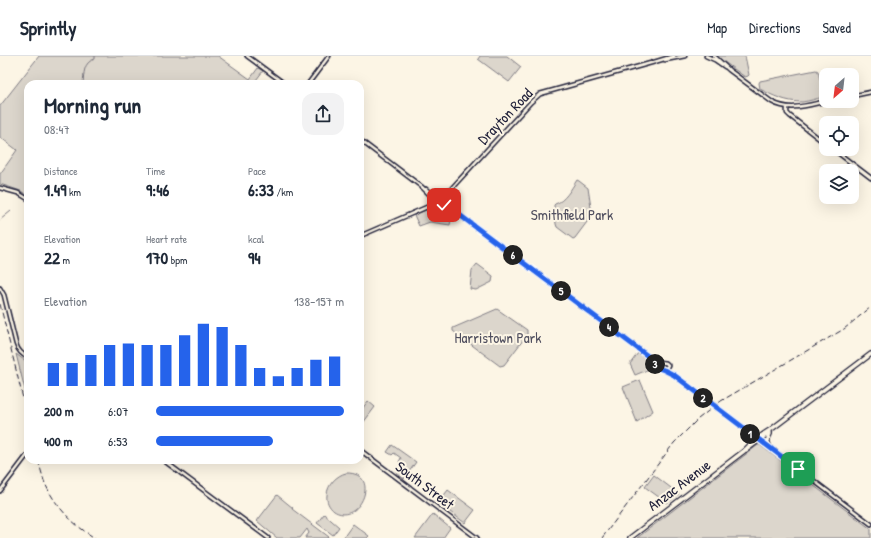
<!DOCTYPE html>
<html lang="en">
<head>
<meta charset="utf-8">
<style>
	:root { --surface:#fff; --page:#f2f2f3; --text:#1f2937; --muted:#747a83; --line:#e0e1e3; --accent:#2563eb }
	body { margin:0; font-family:"Patrick Hand",sans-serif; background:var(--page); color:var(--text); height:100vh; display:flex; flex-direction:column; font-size:15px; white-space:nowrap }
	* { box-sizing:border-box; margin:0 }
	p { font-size:13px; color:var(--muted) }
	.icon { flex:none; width:22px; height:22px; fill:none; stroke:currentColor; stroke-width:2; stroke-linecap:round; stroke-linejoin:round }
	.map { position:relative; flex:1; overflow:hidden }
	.drawer { position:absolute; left:24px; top:24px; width:340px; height:384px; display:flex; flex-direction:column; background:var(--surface); border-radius:12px; box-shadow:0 4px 16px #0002 }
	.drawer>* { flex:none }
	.needle { width:26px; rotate:208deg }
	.fabs { position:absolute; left:819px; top:12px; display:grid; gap:8px }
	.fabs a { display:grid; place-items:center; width:40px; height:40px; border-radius:8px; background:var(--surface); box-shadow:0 4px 16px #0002; font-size:20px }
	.pin { position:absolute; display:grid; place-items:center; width:34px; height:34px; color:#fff; margin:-17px; border-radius:8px; box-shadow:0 2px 6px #0006 }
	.km { position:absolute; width:20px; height:20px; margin:-10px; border-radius:50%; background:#222; color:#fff; font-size:11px; line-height:20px; text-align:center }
	.round { display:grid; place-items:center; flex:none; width:42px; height:42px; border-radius:12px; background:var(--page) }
	.head { display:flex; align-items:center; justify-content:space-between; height:68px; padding:0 20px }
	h1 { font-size:22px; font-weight:700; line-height:30px }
	.figures { display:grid; grid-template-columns:repeat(3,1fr); gap:6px; height:68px; padding:4px 20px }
	.figures div { display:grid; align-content:center }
	.figures b { font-size:17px; font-weight:700 }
	.figures small { font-size:11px; font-weight:400 }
	.figures p { font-size:11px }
	.chart { height:112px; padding:8px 20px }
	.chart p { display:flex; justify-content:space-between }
	.chart svg { width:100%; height:72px; margin-top:4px; stroke:var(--accent); stroke-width:6 }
	ul { padding:0 20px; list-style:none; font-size:13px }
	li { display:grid; grid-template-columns:64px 48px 1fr; align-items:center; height:30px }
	li i { height:10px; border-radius:5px; background:var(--accent) }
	header { display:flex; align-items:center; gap:24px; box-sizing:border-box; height:56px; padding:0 20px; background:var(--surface); border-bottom:1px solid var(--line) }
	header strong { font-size:19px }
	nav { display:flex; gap:22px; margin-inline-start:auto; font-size:14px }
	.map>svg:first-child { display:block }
</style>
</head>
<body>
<header>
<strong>Sprintly</strong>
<nav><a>Map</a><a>Directions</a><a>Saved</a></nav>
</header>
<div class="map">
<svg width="871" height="482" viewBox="0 0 871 482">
	<rect width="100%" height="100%" fill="#fcf5e5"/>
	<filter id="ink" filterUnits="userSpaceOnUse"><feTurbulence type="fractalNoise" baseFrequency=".025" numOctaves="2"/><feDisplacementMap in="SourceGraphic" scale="8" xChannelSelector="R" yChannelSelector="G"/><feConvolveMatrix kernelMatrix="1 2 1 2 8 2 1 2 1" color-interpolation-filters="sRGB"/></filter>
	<g filter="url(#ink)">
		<path fill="#dcd6cc" stroke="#7f7c84" d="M 39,0 L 218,0 L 250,23 L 258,12 L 263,15 L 253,28 L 28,28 L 28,140 L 21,135 L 0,128 L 0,118 L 17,94 L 0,81 L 0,50 Z
			M 480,0 L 507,0 L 521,11 L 509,26 L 478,3 Z
			M 716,0 L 745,0 L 749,19 L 748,20 L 745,21 Z
			M 816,14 L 818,15 L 824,40 L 823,41 C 816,43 809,45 802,46 C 786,46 773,40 760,33 L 759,27 L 760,25 Z
			M 577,124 L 579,125 L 588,132 L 592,158 L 590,162 L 575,182 L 573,183 L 557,171 L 556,168 L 554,149 L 555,148 C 565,145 571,133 577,124 Z
			M 433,151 L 443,151 C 452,157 452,158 450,169 L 430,166 L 419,170 L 414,159 Z
			M 477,208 L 493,220 L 492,226 L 476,234 L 470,233 L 472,214 Z
			M 497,253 L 527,274 L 527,279 L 504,309 L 500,310 L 453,275 L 453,272 Z
			M 638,297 L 651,306 L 653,310 L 652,312 L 635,319 L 630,308 Z
			M 16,298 L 28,307 L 28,346 Z
			M 640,324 L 653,355 L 637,366 L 623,331 Z
			M 368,345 L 375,351 L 360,371 L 360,352 L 362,353 Z
			M 392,389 L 416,406 L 404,423 L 396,417 L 403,409 L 399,406 L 401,402 L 394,397 L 392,399 L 387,396 Z
			M 758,389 L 760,389 L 871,473 L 871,482 L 637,482 Z
			M 346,417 C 383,416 359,471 334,455 C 329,451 326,445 327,439 C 327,429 337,419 346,417 Z
			M 654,419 L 679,438 L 667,447 L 645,431 Z
			M 448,434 L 475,454 L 465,467 L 438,447 Z
			M 277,439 L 293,452 L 292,453 L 329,481 L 328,482 L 305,482 L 309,477 L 307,473 L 300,482 L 277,482 L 257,465 Z
			M 324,458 L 339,471 L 333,479 L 317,467 Z
			M 433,458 L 450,472 L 443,482 L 415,482 Z
			M 353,468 L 369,480 L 367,482 L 343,482 Z"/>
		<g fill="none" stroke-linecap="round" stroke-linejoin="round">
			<path stroke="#78757e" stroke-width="1" d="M 83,28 C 84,18 83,6 95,3 L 95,0
				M 0,164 L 11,155"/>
			<g stroke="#22223b" stroke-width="5.5">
				<path id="secondary" d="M 247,0 L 285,28
					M 706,0 L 715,4 L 725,11
					M 714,0 L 729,14 L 772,46 C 790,56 808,49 827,45
					M 665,4 L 685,0
					M 308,28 L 329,0
					M 852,40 L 871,36
					M 787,51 L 787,57 L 790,60 L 826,88
					M 360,84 L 422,131 L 436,145
					M 833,93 L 871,122
					M 0,132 L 18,137 L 28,143
					M 426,133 L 434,140 L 438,142
					M435.5 145a3.5 3.5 0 1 1 7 0a3.5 3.5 0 1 1-7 0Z
					M 442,144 L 450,134 L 531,46 L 540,38 L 651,7 L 674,0
					M 442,145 L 449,151 L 649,301 L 659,306
					M 360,180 L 427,151 L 436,145
					M 0,232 L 4,239 L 16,288 C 18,295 22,298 28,302
					M 658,306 L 666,307 L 668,309 L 667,311 L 664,313 L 658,312 L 656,309 Z
					M 662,313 L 674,319 L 871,468
					M 360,394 L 477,482
					M 163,404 L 268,482
					M 0,435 L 28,398"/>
			</g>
			<g stroke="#22223b" stroke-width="6">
				<path id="highway" d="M 770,392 C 767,386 767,384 770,378
					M 746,394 L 770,376
					M 630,482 L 744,395 C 752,386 763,378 773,372 L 871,298"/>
			</g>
			<use href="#secondary" stroke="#fcf5e5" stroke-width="2.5"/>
			<use href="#highway" stroke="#fcf5e5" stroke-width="3.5"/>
			<path stroke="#22223b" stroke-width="1" stroke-dasharray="6 3" stroke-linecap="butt" d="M 0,248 L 28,363
				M 38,404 C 40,411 42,418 44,425 C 54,449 73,469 95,482
				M 602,482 L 674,387 L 698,363 L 721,345 L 844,273 L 871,251"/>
		</g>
	</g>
	<g fill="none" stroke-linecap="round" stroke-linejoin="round" filter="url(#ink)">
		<g stroke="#fff" stroke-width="8">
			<path id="route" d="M 444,149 L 449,151 L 649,301 L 658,312 L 664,314 L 674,319 L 798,413"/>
		</g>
		<use href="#route" stroke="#2563eb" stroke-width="5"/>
	</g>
	<g text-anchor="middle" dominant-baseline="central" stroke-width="4" stroke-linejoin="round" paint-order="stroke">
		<g font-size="15" fill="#22223b" stroke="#fcf5e5">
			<text transform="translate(505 60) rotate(-46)">Drayton Road</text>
			<text transform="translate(425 429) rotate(37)">South Street</text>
			<text transform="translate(679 429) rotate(-37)">Anzac Avenue</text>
		</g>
		<g font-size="15" fill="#504f5f" stroke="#fcf5e5">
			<text x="572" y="158">Smithfield Park</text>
			<text x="498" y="281">Harristown Park</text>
		</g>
	</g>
</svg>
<div class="fabs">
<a><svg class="needle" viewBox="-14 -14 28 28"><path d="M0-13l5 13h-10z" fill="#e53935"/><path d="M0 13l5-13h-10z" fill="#747a83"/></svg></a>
<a><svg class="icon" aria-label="locate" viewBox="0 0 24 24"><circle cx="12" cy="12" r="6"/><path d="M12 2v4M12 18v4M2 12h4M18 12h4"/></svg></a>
<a><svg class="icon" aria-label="layers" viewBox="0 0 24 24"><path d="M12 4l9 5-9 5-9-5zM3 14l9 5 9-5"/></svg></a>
</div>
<div class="pin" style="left:798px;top:413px;background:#1e9e55"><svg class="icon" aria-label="arrive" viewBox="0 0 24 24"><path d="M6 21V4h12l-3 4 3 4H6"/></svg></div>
<div class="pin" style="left:444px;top:149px;background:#d93025"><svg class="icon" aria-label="check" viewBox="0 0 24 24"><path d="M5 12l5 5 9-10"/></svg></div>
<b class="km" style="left:750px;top:378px">1</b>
<b class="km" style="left:703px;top:342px">2</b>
<b class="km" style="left:655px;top:308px">3</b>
<b class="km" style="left:609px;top:271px">4</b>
<b class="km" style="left:561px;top:235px">5</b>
<b class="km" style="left:513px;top:199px">6</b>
<section class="drawer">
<div class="head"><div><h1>Morning run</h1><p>08:47</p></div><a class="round"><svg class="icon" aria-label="share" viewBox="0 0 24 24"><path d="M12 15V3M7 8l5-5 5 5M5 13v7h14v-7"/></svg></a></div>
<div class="figures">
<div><p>Distance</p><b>1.49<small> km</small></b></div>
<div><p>Time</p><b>9:46</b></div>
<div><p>Pace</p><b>6:33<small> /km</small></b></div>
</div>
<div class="figures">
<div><p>Elevation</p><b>22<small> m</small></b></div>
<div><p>Heart rate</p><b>170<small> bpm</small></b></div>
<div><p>kcal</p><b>94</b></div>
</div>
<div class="chart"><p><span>Elevation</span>138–157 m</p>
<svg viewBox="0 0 160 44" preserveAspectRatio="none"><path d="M5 44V30M15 44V30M25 44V25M35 44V19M45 44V18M55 44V19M65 44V19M75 44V13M85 44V6M95 44V8M105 44V19M115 44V33M125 44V38M135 44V33M145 44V28M155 44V26"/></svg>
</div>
<ul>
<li><b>200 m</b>6:07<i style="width:100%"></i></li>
<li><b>400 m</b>6:53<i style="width:62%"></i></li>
</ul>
</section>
</div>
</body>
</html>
